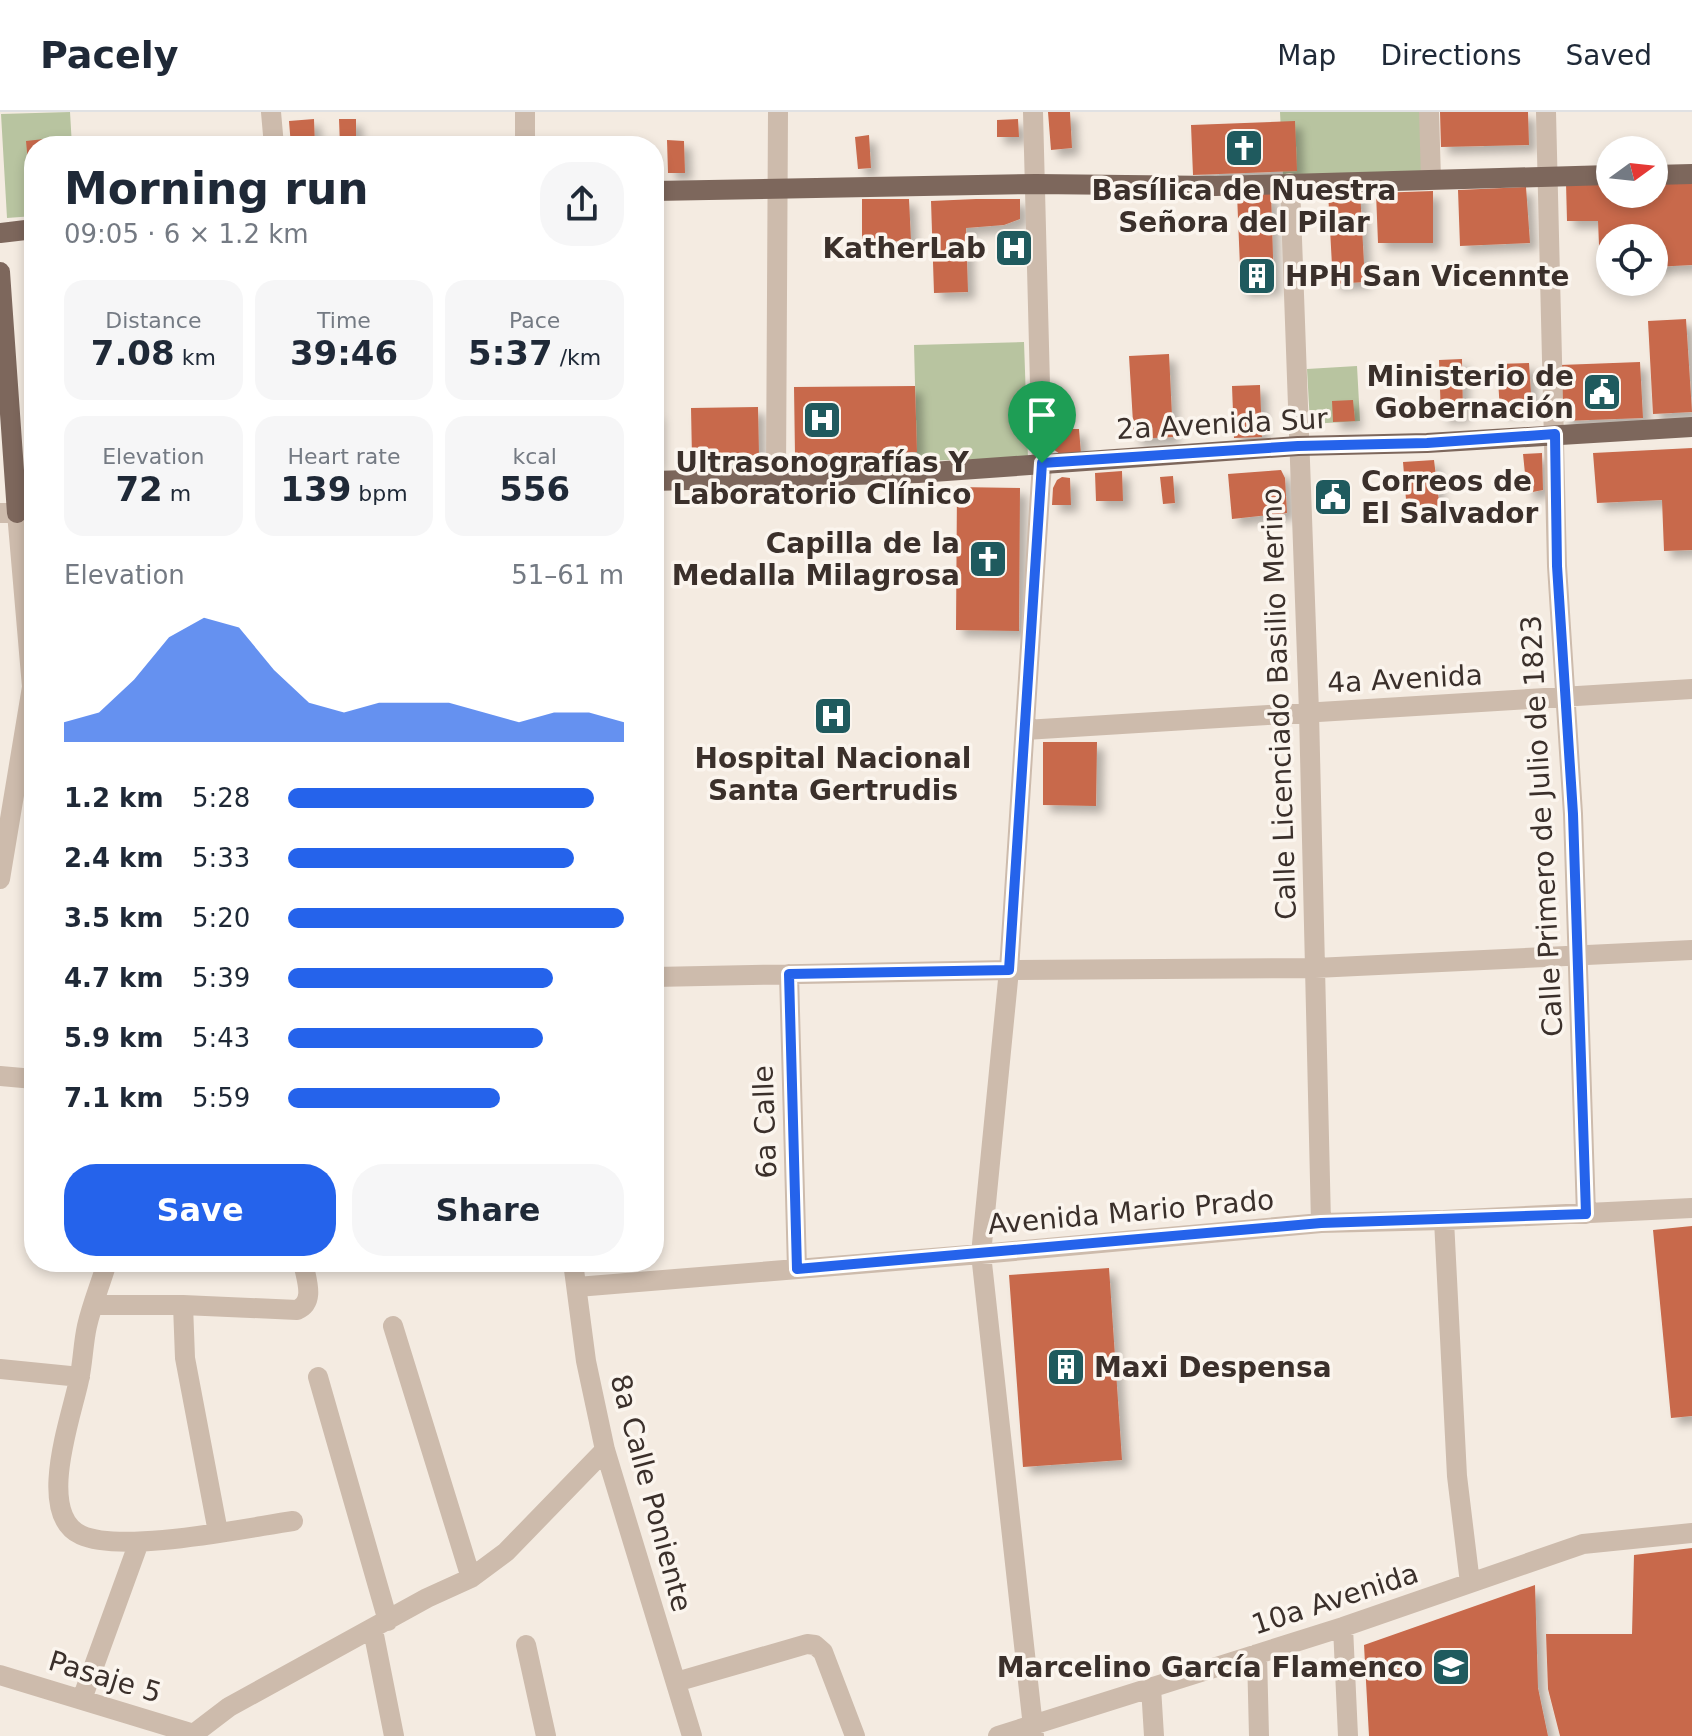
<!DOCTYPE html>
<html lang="en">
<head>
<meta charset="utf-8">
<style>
	:root { --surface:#fff; --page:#f6f6f7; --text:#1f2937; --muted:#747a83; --line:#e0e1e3; --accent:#2563eb }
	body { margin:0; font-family:"DejaVu Sans",sans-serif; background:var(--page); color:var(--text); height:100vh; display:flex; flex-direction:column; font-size:30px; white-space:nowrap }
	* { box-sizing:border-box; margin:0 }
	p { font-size:26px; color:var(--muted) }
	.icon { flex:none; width:44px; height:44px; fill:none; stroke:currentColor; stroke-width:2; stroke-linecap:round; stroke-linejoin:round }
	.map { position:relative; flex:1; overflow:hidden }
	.sheet { position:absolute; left:24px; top:24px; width:640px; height:1136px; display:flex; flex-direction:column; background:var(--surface); border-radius:32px; box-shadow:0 4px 12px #0003 }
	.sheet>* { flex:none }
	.needle { width:52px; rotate:75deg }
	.buttons { position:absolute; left:1596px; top:24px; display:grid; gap:16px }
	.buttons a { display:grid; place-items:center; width:72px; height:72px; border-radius:50%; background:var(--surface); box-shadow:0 4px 12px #0003; font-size:40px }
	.pin { position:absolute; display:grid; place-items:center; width:68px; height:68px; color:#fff; margin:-82px -34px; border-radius:50% 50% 50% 0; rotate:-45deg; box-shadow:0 0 8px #0007 }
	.pin .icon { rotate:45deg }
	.round { display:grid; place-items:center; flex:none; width:84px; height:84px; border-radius:32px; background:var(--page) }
	.overview { display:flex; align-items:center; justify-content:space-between; height:136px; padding:0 40px }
	h1 { font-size:44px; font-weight:700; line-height:60px }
	.metrics { display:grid; grid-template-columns:repeat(3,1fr); gap:12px; height:136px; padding:8px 40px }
	.metrics div { display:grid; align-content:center; border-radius:20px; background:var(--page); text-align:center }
	.metrics b { font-size:34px; font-weight:700 }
	.metrics small { font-size:22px; font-weight:400 }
	.metrics p { font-size:22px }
	.chart { height:224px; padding:16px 40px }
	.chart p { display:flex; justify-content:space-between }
	.chart svg { width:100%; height:144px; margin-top:8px; fill:var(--accent); opacity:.7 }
	.primary-button { display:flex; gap:16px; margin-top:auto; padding:16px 40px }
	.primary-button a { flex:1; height:92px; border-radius:32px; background:var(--accent); color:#fff; font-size:32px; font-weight:700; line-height:92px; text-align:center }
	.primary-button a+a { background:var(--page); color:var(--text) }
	ul { padding:0 40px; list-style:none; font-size:26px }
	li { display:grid; grid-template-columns:128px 96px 1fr; align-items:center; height:60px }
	li i { height:20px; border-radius:10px; background:var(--accent) }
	header { display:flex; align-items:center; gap:48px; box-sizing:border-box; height:112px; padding:0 40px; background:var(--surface); border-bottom:2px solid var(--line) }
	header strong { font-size:38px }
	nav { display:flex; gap:44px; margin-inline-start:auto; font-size:28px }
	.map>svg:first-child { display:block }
</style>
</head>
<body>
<header>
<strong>Pacely</strong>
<nav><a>Map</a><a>Directions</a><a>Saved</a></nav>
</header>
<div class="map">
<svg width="1692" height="1624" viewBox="0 0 1692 1624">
	<defs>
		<filter id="shadow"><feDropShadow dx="7" dy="7" stdDeviation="4" flood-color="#0004"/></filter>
	</defs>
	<rect width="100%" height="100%" fill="#f4ebe1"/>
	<path fill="#b8c4a0" d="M 70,0 L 72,34 L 34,34 L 34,104 L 7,106 L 1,2 Z
		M 1280,0 L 1423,0 L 1425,59 L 1283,64 Z
		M 1024,230 L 1028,346 L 917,349 L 914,233 Z
		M 1357,254 L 1360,309 L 1310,312 L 1307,257 Z"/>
	<path fill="#c8694b" filter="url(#shadow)" d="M 1048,0 L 1070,0 L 1072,36 L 1051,38 Z
		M 1440,0 L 1528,0 L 1529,33 L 1441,35 Z
		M 314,7 L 315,34 L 291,34 L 289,9 Z
		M 339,7 L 356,7 L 356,34 L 340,34 Z
		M 1018,7 L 1019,25 L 997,25 L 997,8 Z
		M 1295,9 L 1297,59 L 1193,63 L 1191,13 Z
		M 869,23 L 871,56 L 858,57 L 855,25 Z
		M 44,27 L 45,34 L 34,34 L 34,92 L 32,93 L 26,29 Z
		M 667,28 L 684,29 L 685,61 L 668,61 Z
		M 1692,67 L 1692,153 L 1654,155 L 1654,126 L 1610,126 L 1610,157 L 1600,157 L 1598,109 L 1567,109 L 1566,71 L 1610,69 L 1610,82 L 1654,82 L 1654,68 Z
		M 1526,75 L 1530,131 L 1460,134 L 1458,78 Z
		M 1360,78 L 1365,170 L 1333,172 L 1328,80 Z
		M 1433,79 L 1433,131 L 1378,131 L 1376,81 Z
		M 1271,81 L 1274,176 L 1241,179 L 1237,82 Z
		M 862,87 L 909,87 L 911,129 L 862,130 Z
		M 976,87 L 1020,87 L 1020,107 L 1004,113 L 966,116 L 968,180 L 934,181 L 931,89 Z
		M 1686,207 L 1692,300 L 1653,302 L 1648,209 Z
		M 1169,242 L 1173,325 L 1134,327 L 1129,244 Z
		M 1462,247 L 1463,304 L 1441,305 L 1439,248 Z
		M 1640,250 L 1643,306 L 1563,309 L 1560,253 Z
		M 1529,251 L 1532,297 L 1500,299 L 1497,252 Z
		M 1260,273 L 1262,325 L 1234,326 L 1232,274 Z
		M 915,274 L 917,340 L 795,343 L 794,275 Z
		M 1353,288 L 1355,309 L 1333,310 L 1332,289 Z
		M 758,295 L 759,343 L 692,346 L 691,296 Z
		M 654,301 L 657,301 L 657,350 L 654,350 Z
		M 1049,317 L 1079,317 L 1081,342 L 1060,342 L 1050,335 Z
		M 1692,336 L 1692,438 L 1664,439 L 1662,388 L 1597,391 L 1593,341 Z
		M 1542,341 L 1543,378 L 1527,381 L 1523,342 Z
		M 1434,348 L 1440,398 L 1407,400 L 1403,350 Z
		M 1281,358 L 1285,366 L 1287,401 L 1232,407 L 1228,362 Z
		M 1122,359 L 1123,389 L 1096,389 L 1095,361 Z
		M 1173,364 L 1175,391 L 1163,392 L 1160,365 Z
		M 1062,365 L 1070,366 L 1071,393 L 1052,393 L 1053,376 L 1057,368 Z
		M 957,375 L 1020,376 L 1019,519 L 956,518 Z
		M 1043,630 L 1097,630 L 1096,694 L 1043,693 Z
		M 1692,1114 L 1692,1304 L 1671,1306 L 1653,1118 Z
		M 1109,1156 L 1122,1348 L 1023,1355 L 1009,1163 Z
		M 1692,1436 L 1692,1624 L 1560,1624 L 1548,1577 L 1546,1522 L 1632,1522 L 1634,1443 Z
		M 1535,1473 L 1538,1576 L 1548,1624 L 1369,1624 L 1364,1533 Z"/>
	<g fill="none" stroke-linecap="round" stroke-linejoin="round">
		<path stroke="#cdbbac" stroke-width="20" d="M 271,0 L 274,34
			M 525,0 L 525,34
			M 1033,0 L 1042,351 L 1009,858 L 981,1142 L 1034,1624
			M 1429,0 L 1431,67
			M 1546,0 L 1557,454 L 1573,702 L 1586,1102
			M 1290,71 L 1309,600 L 1321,1111
			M 776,365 L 778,0
			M 0,401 L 17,401 L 32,575 L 0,767
			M 1025,618 L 1692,577
			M 789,862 L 797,1157
			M 654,865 L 1009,858 L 1315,856 L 1692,838
			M 0,964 L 34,967
			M 1444,1108 L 1457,1364 L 1470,1471
			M 107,1150 C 101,1171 92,1192 87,1214 C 83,1232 83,1250 79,1268 C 72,1303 35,1402 81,1423 C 122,1442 245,1416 293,1409
			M 573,1150 L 586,1249 L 605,1338 L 692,1624
			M 577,1175 L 981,1142 L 1321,1111 L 1444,1108 L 1692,1096
			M 94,1193 L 183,1193 L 297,1198 C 316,1190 306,1167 303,1150
			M 183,1193 L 185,1246 L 218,1420
			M 393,1214 L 471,1466
			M 0,1257 L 80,1265
			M 318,1265 L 388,1509
			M 1343,1515 L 1348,1624
			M 373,1518 L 394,1624
			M 526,1533 L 546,1624
			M 1257,1542 L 1259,1624
			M 0,1563 L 194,1622
			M 676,1570 L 807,1532 L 815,1533 L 823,1540 L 855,1624
			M 1151,1575 L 1154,1624
			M 82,1587 L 139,1430
			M 191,1624 L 229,1595 L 427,1486 L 471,1466 L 506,1440 L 605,1338
			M 998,1624 L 1343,1515 L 1583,1432 L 1692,1421"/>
		<path stroke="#7d675c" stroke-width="20" d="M 1654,63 L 1692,62
			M 654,79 L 1036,72 L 1216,74 L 1610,63
			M 0,121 L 34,117
			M 0,160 L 17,401
			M 654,369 L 918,361 L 1298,334 L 1427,331 L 1692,315"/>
	</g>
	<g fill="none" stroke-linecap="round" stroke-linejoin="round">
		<g stroke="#fff" stroke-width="16">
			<path id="route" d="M 1555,322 L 1557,454 L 1573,702 L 1586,1102 L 1321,1111 L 797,1157 L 789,862 L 1009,858 L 1042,351 L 1298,334 L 1427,331 Z"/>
		</g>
		<use href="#route" stroke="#2563eb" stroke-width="10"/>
	</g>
	<defs>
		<g id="church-square" transform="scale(2)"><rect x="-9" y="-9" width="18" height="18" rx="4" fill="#1f5a5e" stroke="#fbf5ee"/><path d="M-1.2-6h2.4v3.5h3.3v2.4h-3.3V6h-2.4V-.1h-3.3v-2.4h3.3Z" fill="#fff"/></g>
		<g id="hospital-square" transform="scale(2)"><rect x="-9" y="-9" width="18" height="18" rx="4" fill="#1f5a5e" stroke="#fbf5ee"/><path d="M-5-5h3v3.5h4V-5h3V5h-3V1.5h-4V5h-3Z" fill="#fff"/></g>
		<g id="building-square" transform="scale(2)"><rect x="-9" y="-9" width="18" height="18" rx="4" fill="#1f5a5e" stroke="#fbf5ee"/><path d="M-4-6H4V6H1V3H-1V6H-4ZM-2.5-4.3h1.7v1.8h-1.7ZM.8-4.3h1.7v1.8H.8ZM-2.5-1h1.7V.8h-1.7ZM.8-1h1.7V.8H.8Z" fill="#fff"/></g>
		<g id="civic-square" transform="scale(2)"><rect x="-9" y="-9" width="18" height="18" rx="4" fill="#1f5a5e" stroke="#fbf5ee"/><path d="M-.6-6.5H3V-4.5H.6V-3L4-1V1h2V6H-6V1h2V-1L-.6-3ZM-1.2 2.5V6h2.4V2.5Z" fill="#fff"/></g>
		<g id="school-square" transform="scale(2)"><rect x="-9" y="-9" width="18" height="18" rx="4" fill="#1f5a5e" stroke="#fbf5ee"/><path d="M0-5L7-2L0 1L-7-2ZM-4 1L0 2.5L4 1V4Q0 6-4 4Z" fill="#fff"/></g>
	</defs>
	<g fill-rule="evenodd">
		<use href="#church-square" x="1244" y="36"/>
		<use href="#hospital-square" x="1014" y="136"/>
		<use href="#building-square" x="1257" y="164"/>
		<use href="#civic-square" x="1602" y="280"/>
		<use href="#hospital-square" x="822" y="308"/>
		<use href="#civic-square" x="1333" y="385"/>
		<use href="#church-square" x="988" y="447"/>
		<use href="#hospital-square" x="833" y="604"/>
		<use href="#building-square" x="1066" y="1255"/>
		<use href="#school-square" x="1451" y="1555"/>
	</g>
	<g text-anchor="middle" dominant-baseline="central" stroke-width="7" stroke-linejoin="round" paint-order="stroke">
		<g font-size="28" font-weight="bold" fill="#3b302b" stroke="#fbf5ee" text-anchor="end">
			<text x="1244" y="78" text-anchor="middle">Basílica de Nuestra<tspan x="1244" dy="32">Señora del Pilar</tspan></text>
			<text x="986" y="136">KatherLab</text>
			<text x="1285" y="164" text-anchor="start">HPH San Vicennte</text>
			<text x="1574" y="264">Ministerio de<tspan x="1574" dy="32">Gobernación</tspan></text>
			<text x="822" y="350" text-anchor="middle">Ultrasonografías Y<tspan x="822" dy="32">Laboratorio Clínico</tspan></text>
			<text x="1361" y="369" text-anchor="start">Correos de<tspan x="1361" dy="32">El Salvador</tspan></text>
			<text x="960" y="431">Capilla de la<tspan x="960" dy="32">Medalla Milagrosa</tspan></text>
			<text x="833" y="646" text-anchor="middle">Hospital Nacional<tspan x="833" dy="32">Santa Gertrudis</tspan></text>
			<text x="1094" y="1255" text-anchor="start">Maxi Despensa</text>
			<text x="1423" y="1555">Marcelino García Flamenco</text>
		</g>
		<g font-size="28" fill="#3b302b" stroke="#fbf5ee">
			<text transform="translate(1222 312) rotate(-3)">2a Avenida Sur</text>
			<text transform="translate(1405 567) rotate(-3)">4a Avenida</text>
			<text transform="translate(1279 592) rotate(-92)">Calle Licenciado Basilio Merino</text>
			<text transform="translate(1542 714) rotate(-93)">Calle Primero de Julio de 1823</text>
			<text transform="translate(765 1010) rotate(-92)">6a Calle</text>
			<text transform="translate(1131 1100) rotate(-5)">Avenida Mario Prado</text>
			<text transform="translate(651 1381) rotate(75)">8a Calle Poniente</text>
			<text transform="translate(1335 1487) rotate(-18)">10a Avenida</text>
			<text transform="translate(105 1565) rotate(17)">Pasaje 5</text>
		</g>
	</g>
</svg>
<div class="buttons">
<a><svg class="needle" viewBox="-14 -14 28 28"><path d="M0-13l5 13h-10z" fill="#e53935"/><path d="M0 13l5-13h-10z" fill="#747a83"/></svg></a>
<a><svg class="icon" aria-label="locate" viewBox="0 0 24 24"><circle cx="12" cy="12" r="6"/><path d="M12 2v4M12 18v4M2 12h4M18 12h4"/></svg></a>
</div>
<div class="pin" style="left:1042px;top:351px;background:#1e9e55"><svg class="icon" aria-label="arrive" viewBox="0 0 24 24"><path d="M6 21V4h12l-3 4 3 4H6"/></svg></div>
<section class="sheet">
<div class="overview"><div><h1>Morning run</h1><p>09:05 · 6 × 1.2 km</p></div><a class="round"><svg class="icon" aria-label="share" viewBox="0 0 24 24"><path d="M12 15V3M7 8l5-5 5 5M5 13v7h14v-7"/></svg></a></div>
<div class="metrics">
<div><p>Distance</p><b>7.08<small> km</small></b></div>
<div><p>Time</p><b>39:46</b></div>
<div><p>Pace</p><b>5:37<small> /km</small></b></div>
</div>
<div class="metrics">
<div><p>Elevation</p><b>72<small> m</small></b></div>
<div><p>Heart rate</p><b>139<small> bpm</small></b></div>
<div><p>kcal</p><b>556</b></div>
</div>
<div class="chart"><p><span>Elevation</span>51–61 m</p>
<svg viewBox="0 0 160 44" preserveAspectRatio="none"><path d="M0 44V38L10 35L20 25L30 12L40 6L50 9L60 22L70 32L80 35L90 32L100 32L110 32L120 35L130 38L140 35L150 35L160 38V44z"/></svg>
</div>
<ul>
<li><b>1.2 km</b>5:28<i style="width:91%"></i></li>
<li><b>2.4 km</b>5:33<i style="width:85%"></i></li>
<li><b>3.5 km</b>5:20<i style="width:100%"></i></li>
<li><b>4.7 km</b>5:39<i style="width:79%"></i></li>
<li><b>5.9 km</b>5:43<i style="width:76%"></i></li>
<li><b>7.1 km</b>5:59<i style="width:63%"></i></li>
</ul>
<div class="primary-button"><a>Save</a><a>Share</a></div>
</section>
</div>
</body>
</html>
